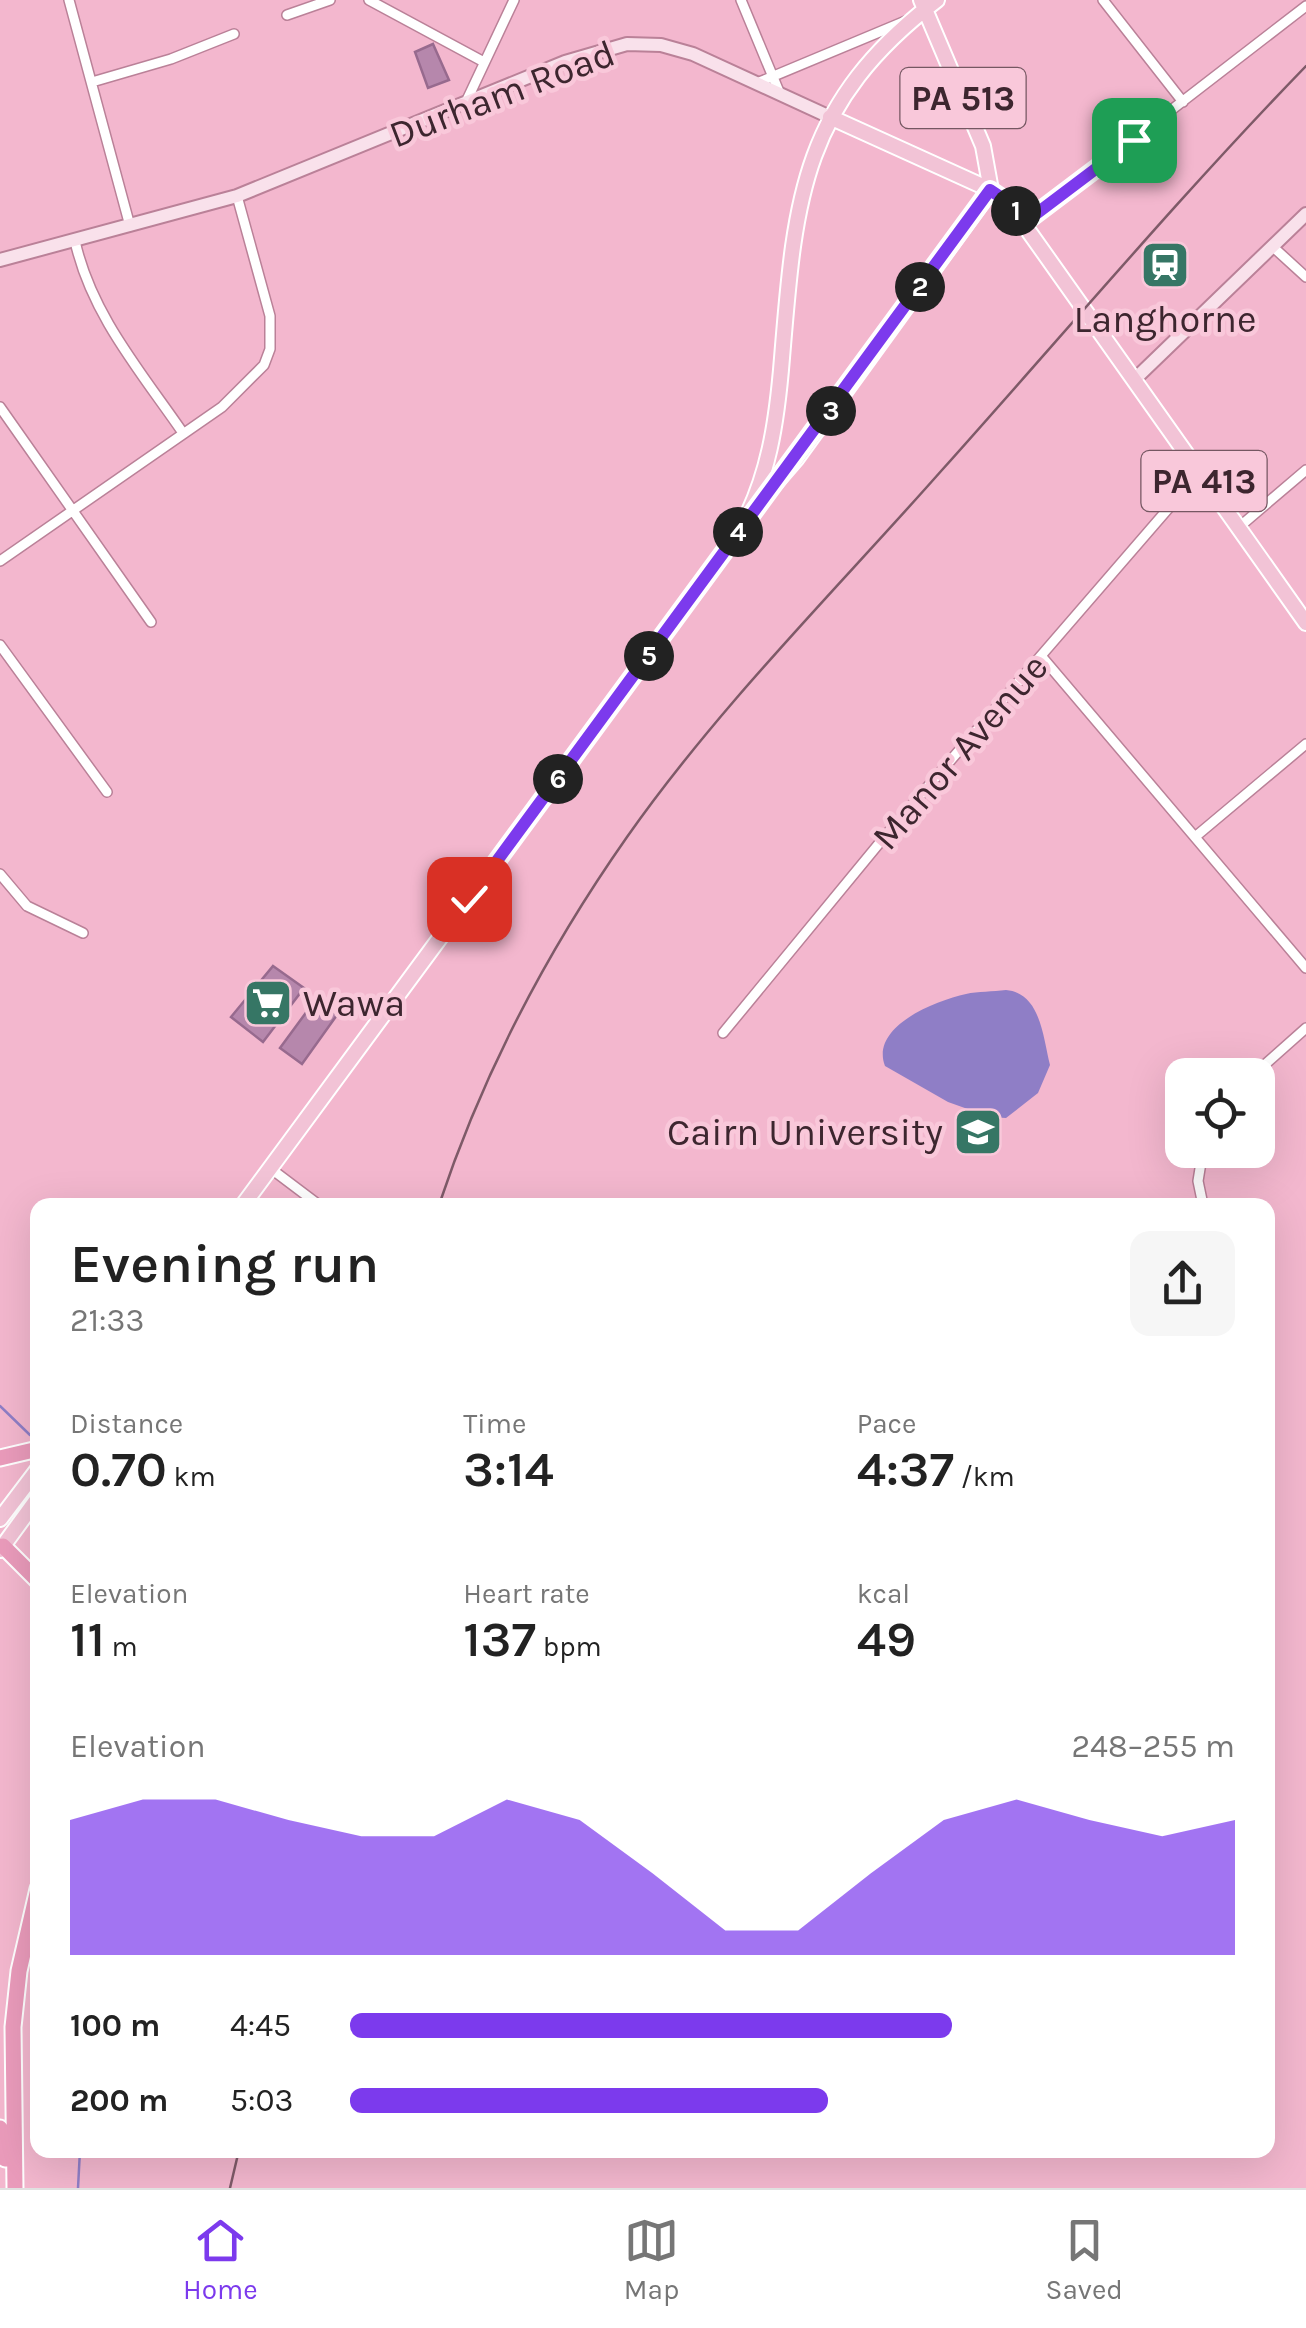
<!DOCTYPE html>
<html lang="en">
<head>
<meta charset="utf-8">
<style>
	:root { --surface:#fff; --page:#f6f6f6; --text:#222; --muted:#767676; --line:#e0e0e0; --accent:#7c3aed }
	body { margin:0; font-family:Karla,sans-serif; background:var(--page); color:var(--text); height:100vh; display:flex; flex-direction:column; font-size:38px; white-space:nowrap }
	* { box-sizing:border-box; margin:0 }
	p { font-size:32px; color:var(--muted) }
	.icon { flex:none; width:55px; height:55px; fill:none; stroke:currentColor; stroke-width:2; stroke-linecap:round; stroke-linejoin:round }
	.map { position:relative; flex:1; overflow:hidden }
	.sheet { position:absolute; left:30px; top:1198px; width:1245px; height:960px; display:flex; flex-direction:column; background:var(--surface); border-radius:20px; box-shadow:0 10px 40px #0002 }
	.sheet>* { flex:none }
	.tools { position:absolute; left:1165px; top:1058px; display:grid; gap:20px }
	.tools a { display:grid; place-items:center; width:110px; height:110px; border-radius:20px; background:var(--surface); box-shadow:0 10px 40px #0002; font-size:50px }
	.pin { position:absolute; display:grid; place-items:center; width:85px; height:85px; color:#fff; margin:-42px; border-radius:20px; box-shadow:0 5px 15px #0006 }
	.km { position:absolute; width:50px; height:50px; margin:-25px; border-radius:50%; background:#222; color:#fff; font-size:28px; line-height:50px; text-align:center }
	.round { display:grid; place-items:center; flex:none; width:105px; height:105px; border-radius:20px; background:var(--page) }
	.headline { display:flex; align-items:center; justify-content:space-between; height:170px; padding:0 40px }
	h1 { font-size:55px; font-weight:600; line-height:75px }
	.stats { display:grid; grid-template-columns:repeat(3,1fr); gap:15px; height:170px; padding:10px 40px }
	.stats div { display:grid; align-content:center }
	.stats b { font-size:50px; font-weight:600 }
	.stats small { font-size:28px; font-weight:400 }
	.stats p { font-size:28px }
	.chart { height:280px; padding:20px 40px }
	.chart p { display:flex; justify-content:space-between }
	.chart svg { width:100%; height:180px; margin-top:10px; fill:var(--accent); opacity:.7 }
	ul { padding:0 40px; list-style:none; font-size:32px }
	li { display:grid; grid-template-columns:160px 120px 1fr; align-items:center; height:75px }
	li i { height:25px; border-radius:12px; background:var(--accent) }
	.dock { display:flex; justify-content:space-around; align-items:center; height:140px; border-top:2px solid var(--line); background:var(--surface); font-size:28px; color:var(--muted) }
	.dock a { display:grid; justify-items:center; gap:5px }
	.dock .selected { color:var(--accent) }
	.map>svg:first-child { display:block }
</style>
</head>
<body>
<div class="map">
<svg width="1306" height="2188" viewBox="0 0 1306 2188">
	<rect width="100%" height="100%" fill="#f3b7ce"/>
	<path fill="#8f7ec6" d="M 1006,990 C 1041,993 1043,1038 1050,1065 L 1038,1093 L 1006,1118 L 990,1117 L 948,1102 L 885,1066 C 870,1027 934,1001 966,994 C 978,991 993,992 1006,990 Z"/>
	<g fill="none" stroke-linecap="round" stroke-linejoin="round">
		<path stroke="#8f7ec6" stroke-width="2.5" d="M 0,1406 L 30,1435
			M 78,2188 L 80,2150"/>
	</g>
	<path fill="#b687ac" stroke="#976a8e" stroke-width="2.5" d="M 433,44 L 449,80 L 428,88 L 415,52 Z
		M 273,966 L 304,988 L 263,1042 L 231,1017 Z
		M 316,999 L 337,1015 L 302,1064 L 280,1048 Z"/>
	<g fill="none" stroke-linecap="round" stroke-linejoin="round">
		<g stroke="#ba8198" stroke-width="12">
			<path id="street" d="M 69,0 L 130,226
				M 369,0 L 484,62
				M 741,0 L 780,94
				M 1103,0 L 1183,102
				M 287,15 L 330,0
				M 92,82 L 171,59 L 234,34
				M 757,83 L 908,20
				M 466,102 L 514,0
				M 1025,223 L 1306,6
				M 75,241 C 91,314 141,372 183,433
				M 1272,246 L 1306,277
				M 0,407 L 151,622
				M 1238,528 L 1306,470
				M 0,561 L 222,407 L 264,365 L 270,349 L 270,316 L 237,196
				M 0,645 L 107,792
				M 1042,657 L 1306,968
				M 1195,837 L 1306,744
				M 0,874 L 27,906 L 83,933
				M 723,1033 L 886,835 L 1199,473
				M 1253,1075 L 1306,1028
				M 270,1168 L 319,1205
				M 1203,1205 L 1198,1181 L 1203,1150"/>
		</g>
		<g stroke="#ba8198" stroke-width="16">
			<path id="secondary" d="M 0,260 L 237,196 L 565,62 L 627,44 L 661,45 L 693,54 L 830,117
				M 1134,380 L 1306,214"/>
		</g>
		<g stroke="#fff" stroke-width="18">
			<path id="primary" d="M 921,0 L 983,146 L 991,190
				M 830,117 L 991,190 L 1008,202 L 1306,623
				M 759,502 L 797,458 L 991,190
				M 243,1205 L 737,535 C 769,479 777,421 782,358 C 795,199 801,104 937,0
				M 0,1519 L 38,1469
				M 0,1550 L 38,1498"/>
		</g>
		<g stroke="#fff" stroke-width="19">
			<path id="highway" d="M 0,1458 L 38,1449
				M 3,1546 L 38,1581
				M 0,2128 L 5,2159
				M 15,2188 L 13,2027 L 19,1971 L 38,1889"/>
		</g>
		<use href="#street" stroke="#fff" stroke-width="9"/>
		<use href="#secondary" stroke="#f9e1eb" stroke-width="12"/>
		<use href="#primary" stroke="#f2c3d6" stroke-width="14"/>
		<use href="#highway" stroke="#ea9bbb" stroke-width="15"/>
		<path stroke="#7e5a68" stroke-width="2.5" d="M 439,1205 C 483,1073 547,951 627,837 C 719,706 836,590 942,470 C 1063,335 1180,196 1306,66
			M 230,2188 L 239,2150"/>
	</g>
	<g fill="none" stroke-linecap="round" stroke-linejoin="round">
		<g stroke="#fff" stroke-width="20">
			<path id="route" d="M 469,899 L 990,190 L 1008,202 L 1024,223 L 1134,140"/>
		</g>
		<use href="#route" stroke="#7c3aed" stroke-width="12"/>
	</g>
	<defs>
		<g id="station-square" transform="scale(2.5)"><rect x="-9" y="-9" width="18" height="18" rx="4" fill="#367665" stroke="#f9c8da"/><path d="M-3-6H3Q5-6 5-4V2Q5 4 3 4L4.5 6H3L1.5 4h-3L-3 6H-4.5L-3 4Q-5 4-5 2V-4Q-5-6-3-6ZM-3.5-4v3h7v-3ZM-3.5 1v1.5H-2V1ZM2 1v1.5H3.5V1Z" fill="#fff"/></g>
		<g id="supermarket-square" transform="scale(2.5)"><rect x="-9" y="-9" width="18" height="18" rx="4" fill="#367665" stroke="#f9c8da"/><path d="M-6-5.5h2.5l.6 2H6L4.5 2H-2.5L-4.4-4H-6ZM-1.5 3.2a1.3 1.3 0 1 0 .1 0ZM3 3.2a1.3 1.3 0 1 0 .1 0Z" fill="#fff"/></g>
		<g id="university-square" transform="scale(2.5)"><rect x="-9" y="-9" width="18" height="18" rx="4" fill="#367665" stroke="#f9c8da"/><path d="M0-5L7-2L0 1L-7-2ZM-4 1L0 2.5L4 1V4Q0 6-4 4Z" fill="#fff"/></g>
	</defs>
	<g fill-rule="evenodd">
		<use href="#station-square" x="1165" y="265"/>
		<use href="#supermarket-square" x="268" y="1003"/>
		<use href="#university-square" x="978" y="1132"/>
	</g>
	<g text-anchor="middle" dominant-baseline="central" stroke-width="9" stroke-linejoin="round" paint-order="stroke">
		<g fill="#f9c8da" stroke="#755762" stroke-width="2.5">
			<rect x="900.5" y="68" width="125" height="60" rx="8"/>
			<rect x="1141.5" y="451" width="125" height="60" rx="8"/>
		</g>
		<g font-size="35" font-weight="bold" fill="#3d262f">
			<text x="963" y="98">PA 513</text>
			<text x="1204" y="481">PA 413</text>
		</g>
		<g font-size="38" fill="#3d262f" stroke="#f9c8da">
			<text transform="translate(502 94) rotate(-21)">Durham Road</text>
			<text transform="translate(960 752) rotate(-49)">Manor Avenue</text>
		</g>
		<g font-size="38" fill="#3d262f" stroke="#f9c8da">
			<text x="1165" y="319">Langhorne</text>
			<text x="303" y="1003" text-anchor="start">Wawa</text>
			<text x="943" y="1132" text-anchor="end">Cairn University</text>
		</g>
	</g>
</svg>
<div class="tools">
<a><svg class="icon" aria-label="locate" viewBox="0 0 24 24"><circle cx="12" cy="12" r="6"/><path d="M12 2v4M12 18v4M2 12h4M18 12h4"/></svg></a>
</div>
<div class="pin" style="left:1134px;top:140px;background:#1e9e55"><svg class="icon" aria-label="arrive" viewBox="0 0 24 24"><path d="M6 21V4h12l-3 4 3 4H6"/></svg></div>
<div class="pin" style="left:469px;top:899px;background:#d93025"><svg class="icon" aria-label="check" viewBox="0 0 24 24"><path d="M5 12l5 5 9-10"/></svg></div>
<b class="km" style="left:1016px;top:211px">1</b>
<b class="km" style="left:920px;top:287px">2</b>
<b class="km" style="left:831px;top:411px">3</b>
<b class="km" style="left:738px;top:532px">4</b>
<b class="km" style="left:649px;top:656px">5</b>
<b class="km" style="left:558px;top:779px">6</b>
<section class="sheet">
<div class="headline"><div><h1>Evening run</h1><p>21:33</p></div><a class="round"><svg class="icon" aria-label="share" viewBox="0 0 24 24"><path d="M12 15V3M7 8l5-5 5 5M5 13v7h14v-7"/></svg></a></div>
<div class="stats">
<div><p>Distance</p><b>0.70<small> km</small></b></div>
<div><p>Time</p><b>3:14</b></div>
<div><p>Pace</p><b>4:37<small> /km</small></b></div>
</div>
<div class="stats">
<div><p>Elevation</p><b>11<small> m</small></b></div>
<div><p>Heart rate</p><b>137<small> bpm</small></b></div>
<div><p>kcal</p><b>49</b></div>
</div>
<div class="chart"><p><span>Elevation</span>248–255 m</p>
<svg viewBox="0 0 160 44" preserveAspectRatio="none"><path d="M0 44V11L10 6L20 6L30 11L40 15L50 15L60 6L70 11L80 24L90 38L100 38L110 24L120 11L130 6L140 11L150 15L160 11V44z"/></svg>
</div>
<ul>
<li><b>100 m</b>4:45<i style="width:68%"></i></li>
<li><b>200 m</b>5:03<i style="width:54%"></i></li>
</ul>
</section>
</div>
<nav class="dock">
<a class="selected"><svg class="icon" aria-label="home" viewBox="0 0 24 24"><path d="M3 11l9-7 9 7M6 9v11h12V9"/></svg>Home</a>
<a><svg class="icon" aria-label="map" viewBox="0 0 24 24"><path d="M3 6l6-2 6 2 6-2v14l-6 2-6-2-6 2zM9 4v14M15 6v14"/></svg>Map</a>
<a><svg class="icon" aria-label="saved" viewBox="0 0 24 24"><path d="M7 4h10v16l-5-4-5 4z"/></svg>Saved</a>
</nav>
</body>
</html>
